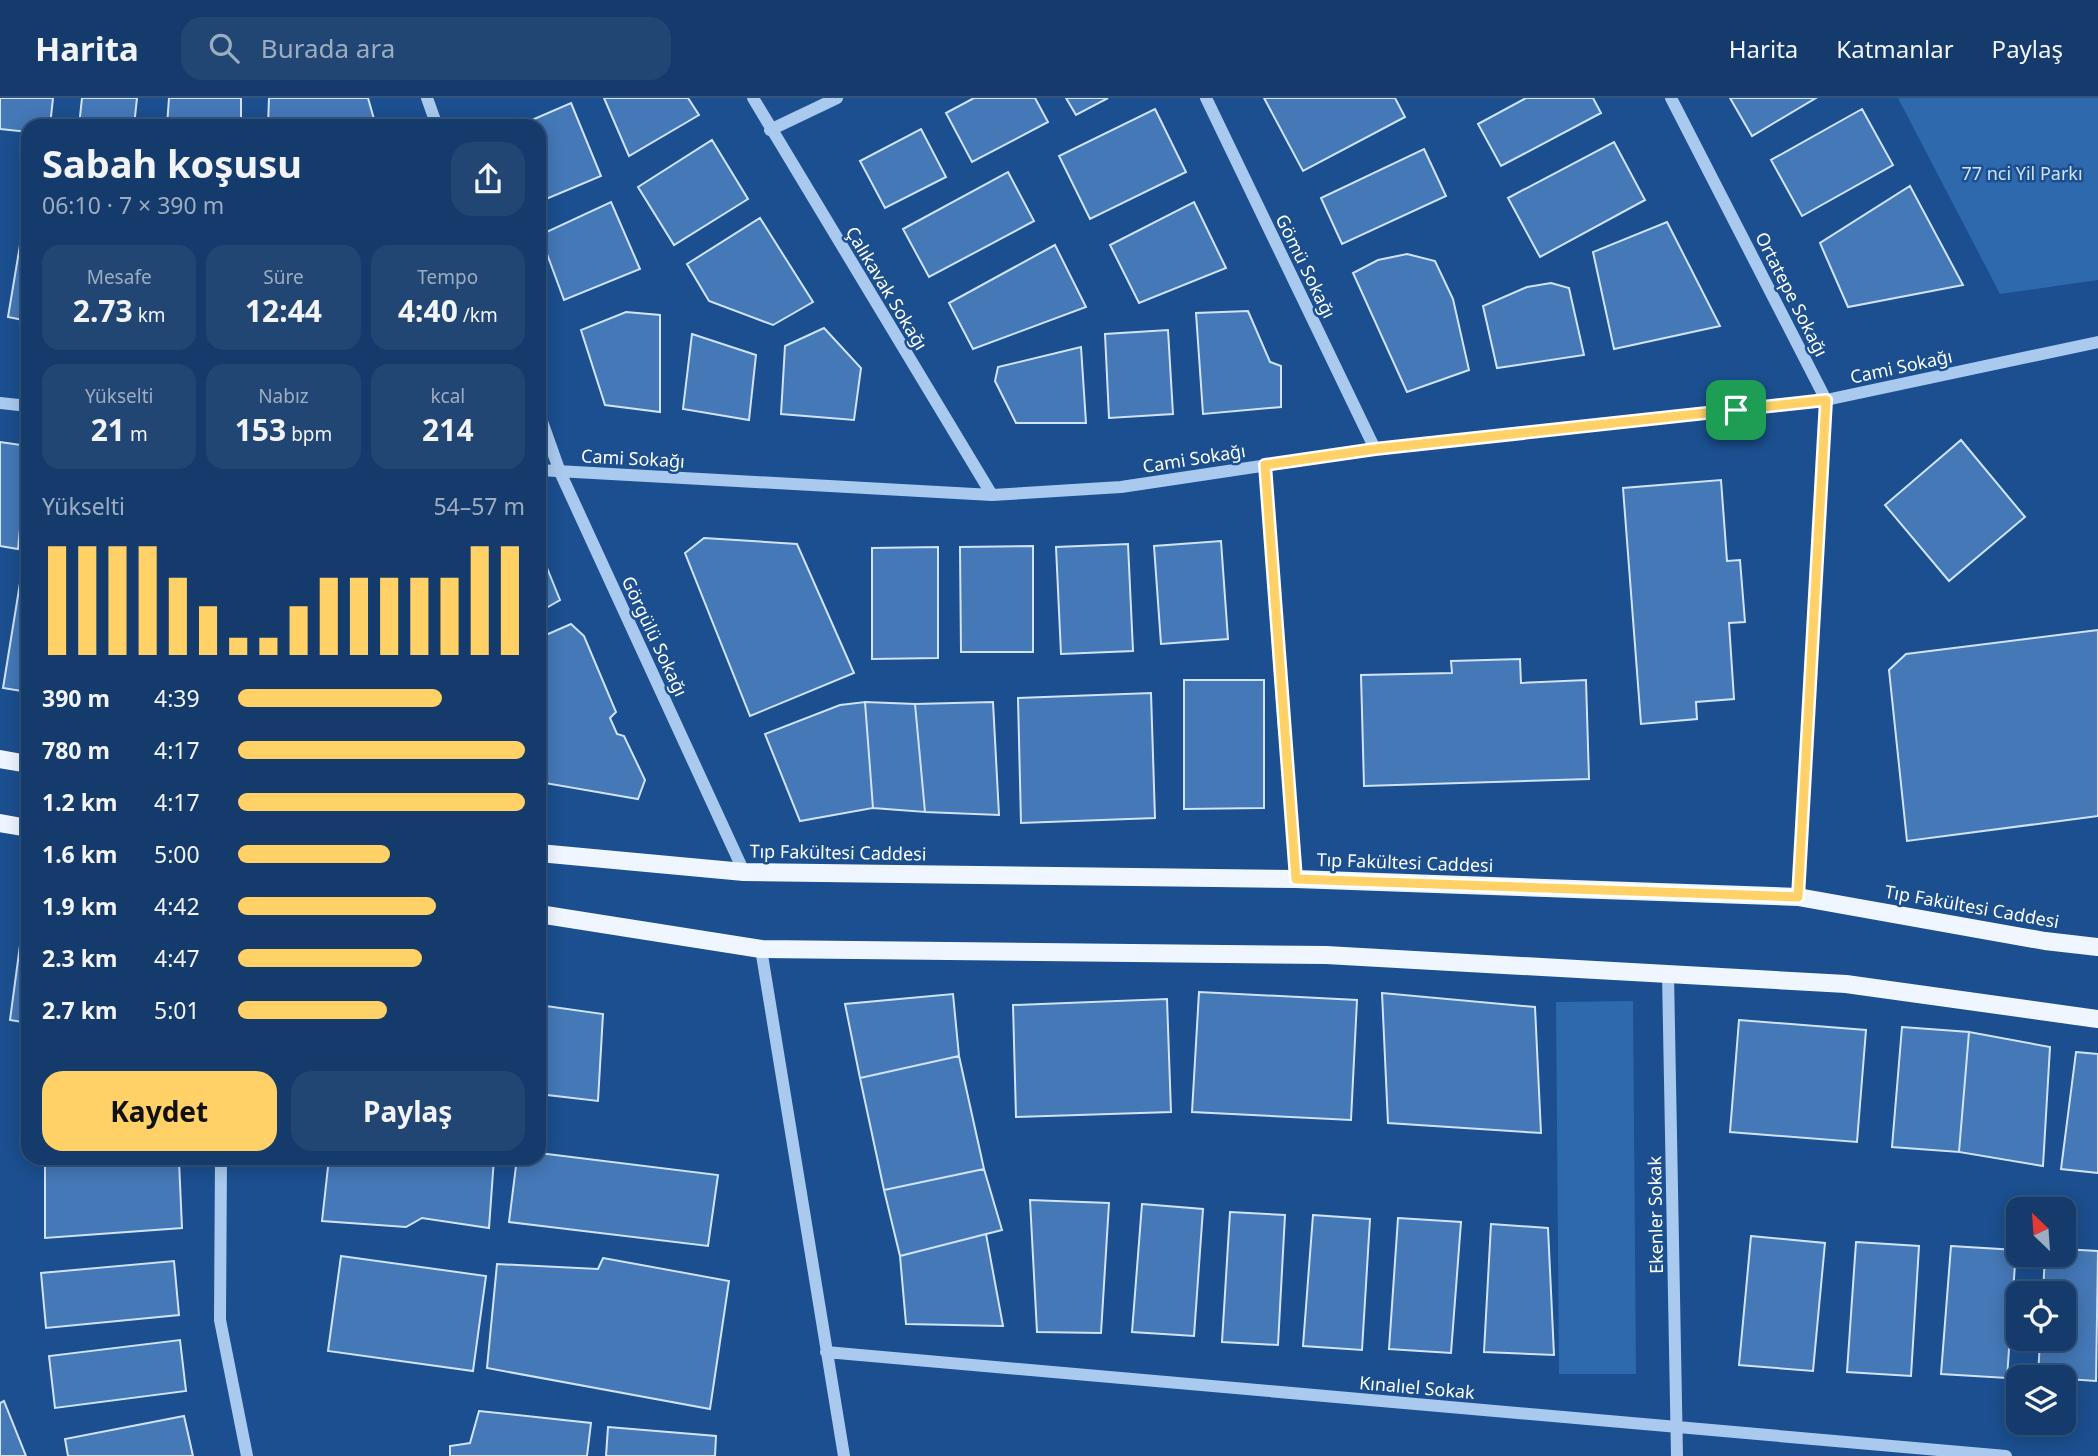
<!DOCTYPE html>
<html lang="tr">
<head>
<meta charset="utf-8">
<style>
	:root { --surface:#143b6b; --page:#214673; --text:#f1f3f6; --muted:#9dadc1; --line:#33557e; --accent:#ffd166 }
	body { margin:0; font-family:"Noto Sans",sans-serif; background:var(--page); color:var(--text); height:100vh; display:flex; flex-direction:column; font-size:26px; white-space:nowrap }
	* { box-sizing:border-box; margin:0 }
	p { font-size:23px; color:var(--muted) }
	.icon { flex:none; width:38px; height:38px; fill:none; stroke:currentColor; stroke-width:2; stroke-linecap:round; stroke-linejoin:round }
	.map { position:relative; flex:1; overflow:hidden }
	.details { position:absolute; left:21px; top:21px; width:525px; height:1046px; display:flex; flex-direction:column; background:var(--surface); border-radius:21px; box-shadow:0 4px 18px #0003,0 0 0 2px var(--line) }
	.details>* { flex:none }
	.needle { width:46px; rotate:335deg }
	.fabs { position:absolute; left:2006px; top:1099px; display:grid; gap:14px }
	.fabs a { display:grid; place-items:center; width:70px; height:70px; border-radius:14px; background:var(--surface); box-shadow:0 4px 18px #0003,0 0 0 2px var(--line); font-size:35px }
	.pin { position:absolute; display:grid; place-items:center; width:60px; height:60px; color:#fff; margin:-30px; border-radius:14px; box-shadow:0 4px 10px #0006 }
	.round { display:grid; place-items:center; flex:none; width:74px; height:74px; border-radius:21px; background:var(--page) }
	.head { display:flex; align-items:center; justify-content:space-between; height:119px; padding:0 21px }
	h1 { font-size:38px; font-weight:700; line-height:52px }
	.stats { display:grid; grid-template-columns:repeat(3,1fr); gap:10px; height:119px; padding:7px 21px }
	.stats div { display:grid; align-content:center; border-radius:18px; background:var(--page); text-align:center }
	.stats b { font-size:30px; font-weight:700 }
	.stats small { font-size:19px; font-weight:400 }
	.stats p { font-size:19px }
	.chart { height:196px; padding:14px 21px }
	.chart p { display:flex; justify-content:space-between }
	.chart svg { width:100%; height:126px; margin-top:7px; stroke:var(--accent); stroke-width:6 }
	.primary-button { display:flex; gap:14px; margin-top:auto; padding:14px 21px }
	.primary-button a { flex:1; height:80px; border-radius:21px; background:var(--accent); color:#111; font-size:28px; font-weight:700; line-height:80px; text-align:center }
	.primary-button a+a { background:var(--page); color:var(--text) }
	ul { padding:0 21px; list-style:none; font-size:23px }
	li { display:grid; grid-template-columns:112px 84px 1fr; align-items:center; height:52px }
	li i { height:18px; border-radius:9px; background:var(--accent) }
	header { display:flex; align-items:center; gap:42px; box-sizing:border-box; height:98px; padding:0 35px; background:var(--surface); border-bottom:2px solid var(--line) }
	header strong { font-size:33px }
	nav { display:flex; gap:38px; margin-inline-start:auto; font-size:24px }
	.search { width:490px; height:63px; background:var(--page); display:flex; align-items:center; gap:18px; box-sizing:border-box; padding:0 24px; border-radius:21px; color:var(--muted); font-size:26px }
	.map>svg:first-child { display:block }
</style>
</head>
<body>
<header>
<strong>Harita</strong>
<div class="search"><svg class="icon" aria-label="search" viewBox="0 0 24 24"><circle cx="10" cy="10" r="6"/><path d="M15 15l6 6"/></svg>Burada ara</div>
<nav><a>Harita</a><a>Katmanlar</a><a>Paylaş</a></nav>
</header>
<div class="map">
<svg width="2098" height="1358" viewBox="0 0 2098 1358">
	<rect width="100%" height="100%" fill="#1b4f8f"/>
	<path fill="#2e69ad" d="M 1898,0 L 2098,0 L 2098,182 L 2000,196 Z
		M 1633,903 L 1636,1276 L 1559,1276 L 1556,904 Z"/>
	<path fill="#4478b7" stroke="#cfe3fa" stroke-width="2" d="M 0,0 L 53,0 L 50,28 L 28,28 L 28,34 L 0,31 Z
		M 82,0 L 137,0 L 134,28 L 79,28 Z
		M 169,0 L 241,0 L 241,28 L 167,28 Z
		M 269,0 L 368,0 L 374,21 L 341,28 L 268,28 Z
		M 604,0 L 688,0 L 699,17 L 629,58 Z
		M 974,0 L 1035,0 L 1048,24 L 972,64 L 946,15 Z
		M 1066,0 L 1108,0 L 1076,17 Z
		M 1264,0 L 1395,0 L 1405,19 L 1303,73 Z
		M 1526,0 L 1593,0 L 1601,15 L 1501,68 L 1478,26 Z
		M 1730,0 L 1816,0 L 1752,38 Z
		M 571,5 L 601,78 L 539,104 L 539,28 L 518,28 Z
		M 1155,11 L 1186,74 L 1090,121 L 1059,58 Z
		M 1862,11 L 1893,67 L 1802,118 L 1771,62 Z
		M 921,31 L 946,79 L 885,110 L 860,63 Z
		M 712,42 L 748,101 L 674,147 L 638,89 Z
		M 1614,44 L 1645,102 L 1540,159 L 1508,100 Z
		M 1424,51 L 1446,98 L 1342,146 L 1321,100 Z
		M 1008,74 L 1034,123 L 929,179 L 903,131 Z
		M 1910,88 L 1963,187 L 1848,209 L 1820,145 Z
		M 28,99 L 28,223 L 8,219 Z
		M 611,104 L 640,171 L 564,202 L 540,137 Z
		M 1194,104 L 1226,170 L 1139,205 L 1110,147 Z
		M 760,120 L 813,204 L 773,227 L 709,203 L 687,166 Z
		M 1667,124 L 1720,228 L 1614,251 L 1593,154 Z
		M 1055,147 L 1086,209 L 973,251 L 949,205 Z
		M 1407,156 L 1435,163 L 1453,201 L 1469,272 L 1407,294 L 1353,175 L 1378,162 Z
		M 1551,185 L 1569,190 L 1584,257 L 1497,270 L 1483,208 L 1527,189 Z
		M 1248,213 L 1270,264 L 1281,268 L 1281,309 L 1203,316 L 1196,215 Z
		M 626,214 L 660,217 L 660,314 L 605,307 L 581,232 Z
		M 824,230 L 861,270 L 854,322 L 781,316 L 785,248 Z
		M 1168,232 L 1173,316 L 1109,320 L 1105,236 Z
		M 692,236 L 756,257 L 749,322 L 683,311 Z
		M 1081,249 L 1086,325 L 1016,325 L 995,283 L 998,269 Z
		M 1961,342 L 2025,419 L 1949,483 L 1885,407 Z
		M 0,344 L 28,348 L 18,451 L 0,448 Z
		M 1721,382 L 1727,463 L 1740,462 L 1745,524 L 1729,525 L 1734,601 L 1696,604 L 1697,621 L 1641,626 L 1623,390 Z
		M 704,440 L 797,446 L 854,575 L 750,618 L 685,455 Z
		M 1221,443 L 1228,541 L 1161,546 L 1154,448 Z
		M 1128,446 L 1133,553 L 1061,556 L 1056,449 Z
		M 1033,448 L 1033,554 L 961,554 L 960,449 Z
		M 938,449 L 938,560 L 872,561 L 872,450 Z
		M 539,450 L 560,502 L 539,514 Z
		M 20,485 L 28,486 L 28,594 L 3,590 Z
		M 571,526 L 584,538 L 616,614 L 610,620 L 617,636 L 624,638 L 645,682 L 638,701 L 539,684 L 539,540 Z
		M 2098,532 L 2098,718 L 1907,743 L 1889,572 L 1906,556 Z
		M 1520,561 L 1521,585 L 1586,582 L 1589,681 L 1364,688 L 1361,577 L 1452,575 L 1451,563 Z
		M 1184,582 L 1264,582 L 1264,710 L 1184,711 Z
		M 1151,595 L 1155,720 L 1021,725 L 1018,600 Z
		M 865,604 L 873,710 L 800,723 L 765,636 L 840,607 Z
		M 865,604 L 915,606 L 925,714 L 873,710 Z
		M 993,604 L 999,717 L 925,714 L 915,606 Z
		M 23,825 L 28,826 L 28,925 L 10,922 Z
		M 1199,894 L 1357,902 L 1351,1022 L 1192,1014 Z
		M 1382,895 L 1535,909 L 1541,1035 L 1388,1025 Z
		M 953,896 L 959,958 L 860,980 L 845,906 Z
		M 1167,901 L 1171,1014 L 1016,1019 L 1013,907 Z
		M 539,907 L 603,916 L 598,1003 L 539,996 Z
		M 1739,922 L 1866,932 L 1857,1044 L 1730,1034 Z
		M 1902,929 L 1969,934 L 1959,1054 L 1892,1049 Z
		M 1969,934 L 2050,949 L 2043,1068 L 1959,1054 Z
		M 2076,954 L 2098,956 L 2098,1075 L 2061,1071 Z
		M 959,958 L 984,1071 L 884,1092 L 860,980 Z
		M 539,1055 L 718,1077 L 708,1148 L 509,1124 L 517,1060 L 539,1060 Z
		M 45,1060 L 179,1063 L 182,1130 L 45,1140 Z
		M 329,1060 L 494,1060 L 489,1130 L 422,1120 L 406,1129 L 322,1123 Z
		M 984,1071 L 1002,1132 L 900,1158 L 884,1092 Z
		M 1030,1102 L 1109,1105 L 1101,1235 L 1037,1234 Z
		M 1142,1106 L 1203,1111 L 1194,1238 L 1132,1234 Z
		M 1230,1114 L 1285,1117 L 1278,1247 L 1222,1244 Z
		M 1313,1117 L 1370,1121 L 1362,1252 L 1303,1248 Z
		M 1398,1120 L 1461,1124 L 1451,1255 L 1389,1251 Z
		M 1491,1126 L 1548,1130 L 1554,1257 L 1484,1254 Z
		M 986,1136 L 1003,1228 L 906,1226 L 900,1158 Z
		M 1751,1138 L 1825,1145 L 1813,1273 L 1739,1267 Z
		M 1856,1144 L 1919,1148 L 1911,1278 L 1847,1274 Z
		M 1951,1148 L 2016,1152 L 2007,1280 L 1941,1276 Z
		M 2063,1151 L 2098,1153 L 2096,1283 L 2038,1279 L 2040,1241 L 2063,1241 L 2063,1195 L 2043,1195 L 2045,1157 L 2063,1157 Z
		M 341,1158 L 486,1178 L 473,1273 L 328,1253 Z
		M 603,1160 L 729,1183 L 710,1311 L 487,1270 L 497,1166 L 598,1171 Z
		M 174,1163 L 179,1217 L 46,1230 L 41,1175 Z
		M 180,1242 L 186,1293 L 55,1310 L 49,1258 Z
		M 4,1303 L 26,1358 L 0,1358 L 0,1305 Z
		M 479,1313 L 591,1325 L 587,1358 L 450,1358 L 450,1348 L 470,1345 Z
		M 184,1318 L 193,1358 L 68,1358 L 65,1341 Z
		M 608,1329 L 716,1338 L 715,1358 L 606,1358 Z"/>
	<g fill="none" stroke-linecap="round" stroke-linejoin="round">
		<path stroke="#a9c9ee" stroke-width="4.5" stroke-dasharray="3.5 5" stroke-linecap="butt" d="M 1286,652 L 1294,755"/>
		<path stroke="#a9c9ee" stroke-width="12" d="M 427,0 L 437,28
			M 753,0 L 992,397
			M 1206,0 L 1375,351
			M 1671,0 L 1826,302 L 1798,799
			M 770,32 L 837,0
			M 0,305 L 28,308
			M 539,315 L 560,374 L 744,774
			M 1265,367 L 1284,630
			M 539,372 L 992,397 L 1121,389 L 1375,351 L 1826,302 L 2098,244
			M 761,851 L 844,1358
			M 1668,876 L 1677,1358
			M 221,1060 L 220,1222 L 247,1358
			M 826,1254 L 2006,1358"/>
		<path stroke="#f0f6ff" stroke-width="18" d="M 0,661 L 28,666
			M 0,725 L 28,730
			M 539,755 L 744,774 L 1296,781 L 1798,799 L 2045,843 L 2098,849
			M 539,816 L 761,851 L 1326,857 L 1846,886 L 2098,921"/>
	</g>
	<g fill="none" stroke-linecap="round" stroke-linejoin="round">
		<g stroke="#fff" stroke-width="14">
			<path id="route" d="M 1826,302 L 1798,799 L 1296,781 L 1265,367 L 1375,351 Z"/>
		</g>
		<use href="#route" stroke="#ffd166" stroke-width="9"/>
	</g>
	<g text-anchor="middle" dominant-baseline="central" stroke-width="5" stroke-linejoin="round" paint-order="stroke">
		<g font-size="18" fill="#cfe3fa" stroke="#1b4f8f">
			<text x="2022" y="75">77 nci Yil Parkı</text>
		</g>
		<g font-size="18" fill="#fff" stroke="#1b4f8f">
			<text transform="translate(1306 168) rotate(64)">Gömü Sokağı</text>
			<text transform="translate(887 190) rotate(59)">Çalıkavak Sokağı</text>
			<text transform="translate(1792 196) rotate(63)">Ortatepe Sokağı</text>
			<text transform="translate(1901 268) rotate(-12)">Cami Sokağı</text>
			<text transform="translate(633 360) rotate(3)">Cami Sokağı</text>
			<text transform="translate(1194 360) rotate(-9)">Cami Sokağı</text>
			<text transform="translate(655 538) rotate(65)">Görgülü Sokağı</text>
			<text transform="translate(838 754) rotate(1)">Tıp Fakültesi Caddesi</text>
			<text transform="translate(1405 764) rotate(2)">Tıp Fakültesi Caddesi</text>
			<text transform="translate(1972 808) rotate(10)">Tıp Fakültesi Caddesi</text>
			<text transform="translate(1655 1117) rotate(-91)">Ekenler Sokak</text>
			<text transform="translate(1417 1289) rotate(5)">Kınalıel Sokak</text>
		</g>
	</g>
</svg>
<div class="fabs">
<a><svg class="needle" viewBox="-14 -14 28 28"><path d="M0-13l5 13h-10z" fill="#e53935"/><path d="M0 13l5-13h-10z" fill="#9dadc1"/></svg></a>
<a><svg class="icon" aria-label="locate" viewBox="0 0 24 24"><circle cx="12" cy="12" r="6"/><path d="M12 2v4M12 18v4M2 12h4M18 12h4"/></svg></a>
<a><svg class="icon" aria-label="layers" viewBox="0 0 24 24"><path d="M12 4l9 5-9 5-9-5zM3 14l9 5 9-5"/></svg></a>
</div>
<div class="pin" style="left:1736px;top:312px;background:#1e9e55"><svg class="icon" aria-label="arrive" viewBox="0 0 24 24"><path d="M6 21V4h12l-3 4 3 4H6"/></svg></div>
<section class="details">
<div class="head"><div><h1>Sabah koşusu</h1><p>06:10 · 7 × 390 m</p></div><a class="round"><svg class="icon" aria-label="share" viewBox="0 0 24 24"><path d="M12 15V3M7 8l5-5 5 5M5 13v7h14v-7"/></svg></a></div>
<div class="stats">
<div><p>Mesafe</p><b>2.73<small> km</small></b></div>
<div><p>Süre</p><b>12:44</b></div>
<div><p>Tempo</p><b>4:40<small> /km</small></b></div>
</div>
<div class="stats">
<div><p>Yükselti</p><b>21<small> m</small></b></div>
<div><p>Nabız</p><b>153<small> bpm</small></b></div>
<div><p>kcal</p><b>214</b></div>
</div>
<div class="chart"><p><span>Yükselti</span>54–57 m</p>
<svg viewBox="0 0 160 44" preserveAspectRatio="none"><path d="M5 44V6M15 44V6M25 44V6M35 44V6M45 44V17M55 44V27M65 44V38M75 44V38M85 44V27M95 44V17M105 44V17M115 44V17M125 44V17M135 44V17M145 44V6M155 44V6"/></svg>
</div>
<ul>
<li><b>390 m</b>4:39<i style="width:71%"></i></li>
<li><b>780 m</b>4:17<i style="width:100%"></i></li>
<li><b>1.2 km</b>4:17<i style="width:100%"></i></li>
<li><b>1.6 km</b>5:00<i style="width:53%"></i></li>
<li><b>1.9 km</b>4:42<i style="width:69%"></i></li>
<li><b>2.3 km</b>4:47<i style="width:64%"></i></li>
<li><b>2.7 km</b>5:01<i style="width:52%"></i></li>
</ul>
<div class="primary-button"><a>Kaydet</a><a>Paylaş</a></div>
</section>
</div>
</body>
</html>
